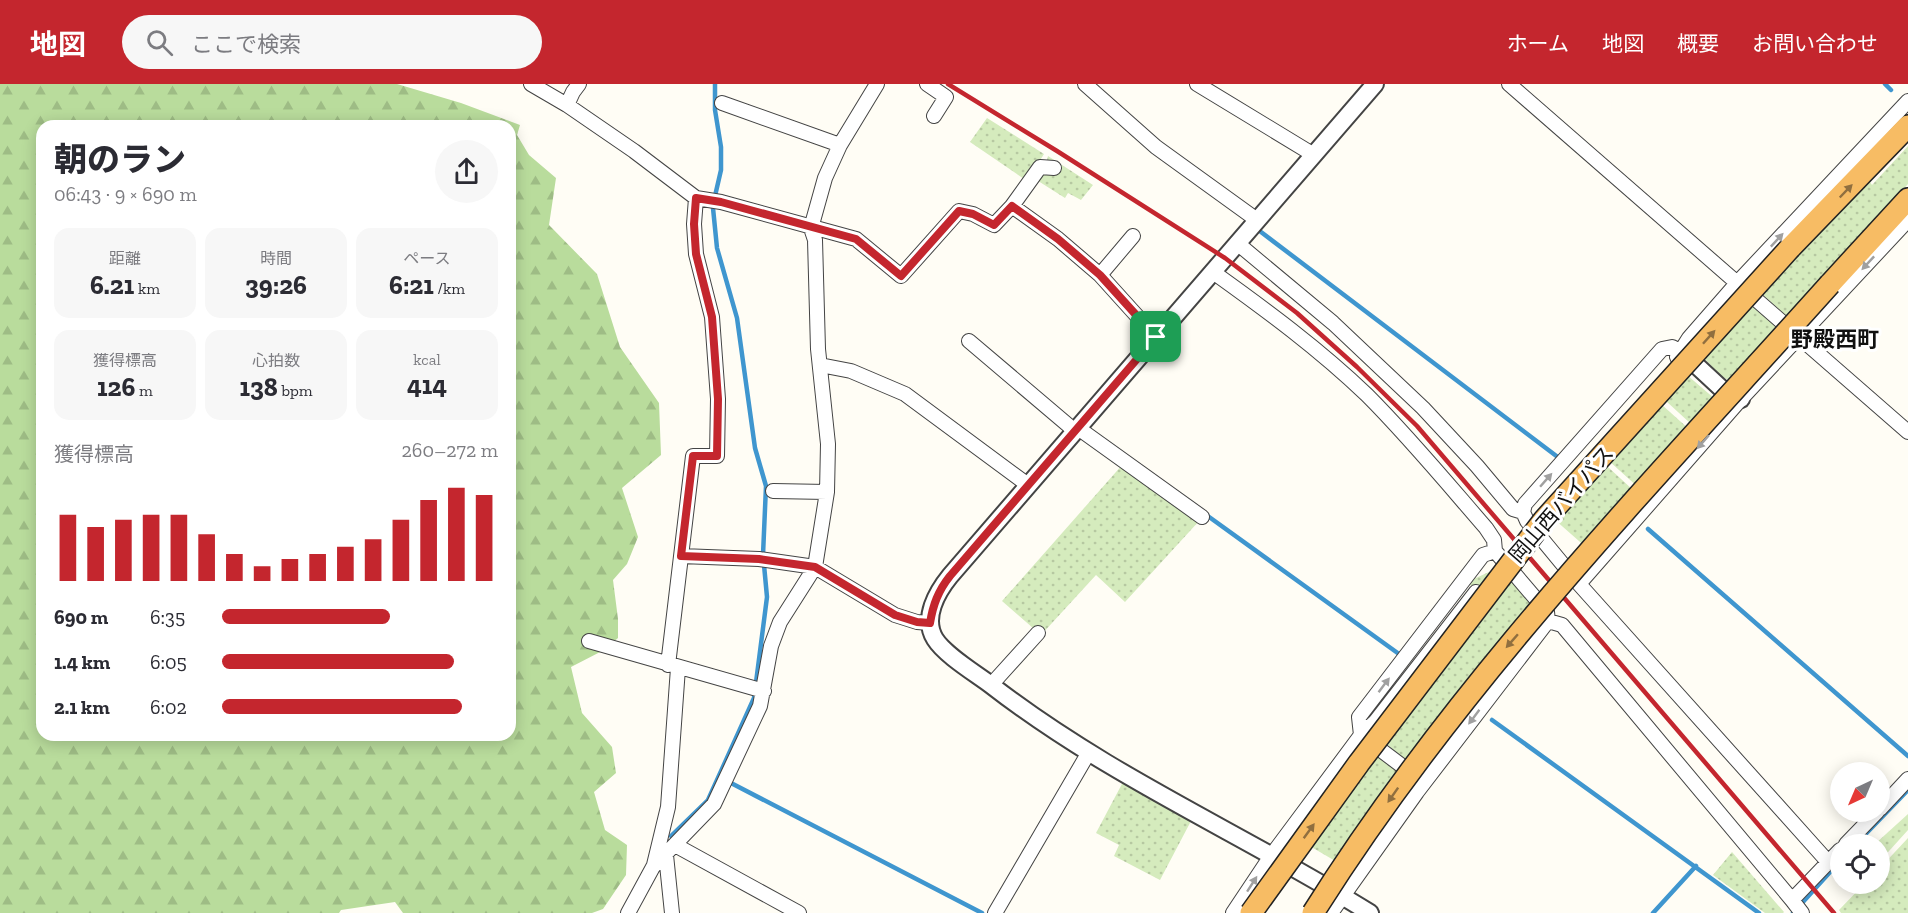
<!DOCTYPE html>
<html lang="ja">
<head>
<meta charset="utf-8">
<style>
	:root { --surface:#fff; --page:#f7f7f7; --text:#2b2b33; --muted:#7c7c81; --accent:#c4262e }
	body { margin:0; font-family:"Zilla Slab","Noto Sans JP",serif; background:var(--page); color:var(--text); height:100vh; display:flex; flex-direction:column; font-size:22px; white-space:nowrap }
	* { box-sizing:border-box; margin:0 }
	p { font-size:20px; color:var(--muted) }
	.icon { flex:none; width:33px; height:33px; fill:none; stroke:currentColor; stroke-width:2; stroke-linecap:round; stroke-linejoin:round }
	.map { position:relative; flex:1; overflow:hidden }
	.panel { position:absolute; left:36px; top:36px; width:480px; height:621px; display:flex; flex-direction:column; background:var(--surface); border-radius:18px; box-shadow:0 3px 15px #0003 }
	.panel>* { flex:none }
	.needle { width:39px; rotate:224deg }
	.tools { position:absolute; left:1830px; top:678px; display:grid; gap:12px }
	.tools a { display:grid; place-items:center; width:60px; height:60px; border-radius:50%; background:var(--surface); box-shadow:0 3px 15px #0003; font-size:30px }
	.pin { position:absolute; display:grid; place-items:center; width:51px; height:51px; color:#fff; margin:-26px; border-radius:12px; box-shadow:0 3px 9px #0006 }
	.round { display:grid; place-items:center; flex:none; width:63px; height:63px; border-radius:32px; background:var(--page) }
	.overview { display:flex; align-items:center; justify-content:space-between; height:102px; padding:0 18px }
	h1 { font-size:33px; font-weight:800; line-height:45px }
	.figures { display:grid; grid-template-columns:repeat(3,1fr); gap:9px; height:102px; padding:6px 18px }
	.figures div { display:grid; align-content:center; border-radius:15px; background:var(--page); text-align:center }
	.figures b { font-size:26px; font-weight:800 }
	.figures small { font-size:16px; font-weight:400 }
	.figures p { font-size:16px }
	.chart { height:168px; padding:12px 18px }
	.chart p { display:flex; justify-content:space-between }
	.chart svg { width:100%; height:108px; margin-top:6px; stroke:var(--accent); stroke-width:6 }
	ul { padding:0 18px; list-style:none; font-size:20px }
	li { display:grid; grid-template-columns:96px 72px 1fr; align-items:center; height:45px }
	li i { height:15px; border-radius:8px; background:var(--accent) }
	header { display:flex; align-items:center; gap:36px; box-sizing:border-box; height:84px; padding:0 30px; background:var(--accent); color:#fff }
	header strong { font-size:28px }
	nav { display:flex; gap:33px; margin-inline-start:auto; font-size:21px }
	.search { width:420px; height:54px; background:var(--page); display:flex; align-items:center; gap:15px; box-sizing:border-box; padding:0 21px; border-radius:33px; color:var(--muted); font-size:22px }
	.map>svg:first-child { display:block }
</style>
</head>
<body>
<header>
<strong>地図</strong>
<div class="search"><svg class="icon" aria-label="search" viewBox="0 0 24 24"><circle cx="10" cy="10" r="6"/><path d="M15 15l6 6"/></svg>ここで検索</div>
<nav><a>ホーム</a><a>地図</a><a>概要</a><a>お問い合わせ</a></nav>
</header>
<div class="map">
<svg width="1908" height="829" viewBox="0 0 1908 829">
	<defs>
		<pattern id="grass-dots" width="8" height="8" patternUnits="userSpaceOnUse" patternTransform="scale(1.5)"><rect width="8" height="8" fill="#d5ebbd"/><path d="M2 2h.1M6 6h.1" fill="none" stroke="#b6c8a1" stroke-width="1.8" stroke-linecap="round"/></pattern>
		<pattern id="forest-firs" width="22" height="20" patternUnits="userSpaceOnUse" patternTransform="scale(1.5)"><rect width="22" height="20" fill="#b9dc9c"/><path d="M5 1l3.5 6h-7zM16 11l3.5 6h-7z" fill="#9ebc85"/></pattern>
	</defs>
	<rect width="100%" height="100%" fill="#fffdf5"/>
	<path fill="url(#grass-dots)" fill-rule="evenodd" d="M 987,34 L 1044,70 L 1027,97 L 970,58 Z
		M 1908,62 L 1908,100 L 1788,233 L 1762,210 L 1807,160 L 1870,98 L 1872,101 Z
		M 1048,72 L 1093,101 L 1081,116 L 1068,109 L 1065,114 L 1035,95 L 1041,87 L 1058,83 L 1047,76 Z
		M 1742,209 L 1789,252 L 1732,298 L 1721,292 L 1701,271 Z
		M 1672,286 L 1687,291 L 1715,315 L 1730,321 L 1596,472 L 1546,428 ZM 1654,306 L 1703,351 L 1700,355 L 1651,311 ZM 1599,368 L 1649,413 L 1645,417 L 1596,372 Z
		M 1123,380 L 1200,436 L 1125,518 L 1096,491 L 1041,551 L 1002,517 Z
		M 1500,483 L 1540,530 L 1482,615 C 1469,620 1457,636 1455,650 L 1422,694 L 1374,647 L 1479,509 L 1467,498 Z
		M 1361,658 L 1409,697 L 1411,702 C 1405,719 1393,732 1381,743 C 1369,755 1362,773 1354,788 L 1296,754 Z
		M 1123,698 L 1191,737 L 1160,796 L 1114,772 L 1119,761 L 1096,749 Z
		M 1908,730 L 1908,746 L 1880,777 L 1880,760 L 1875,760 Z
		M 1908,754 L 1908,829 L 1841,829 L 1839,826 L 1864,800 L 1880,800 L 1880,784 Z
		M 1732,768 L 1784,828 L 1783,829 L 1765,829 L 1713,791 Z"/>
	<path fill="url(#forest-firs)" fill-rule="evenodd" d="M 0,0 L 397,0 L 461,19 L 520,41 L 517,51 L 529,71 L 556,94 L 549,141 L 597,190 L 620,263 L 659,319 L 661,371 L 622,404 L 638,453 L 627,480 L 613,496 L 618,535 L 618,554 L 604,566 L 571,583 L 582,629 L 612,663 L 616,689 L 594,708 L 605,746 L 627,761 L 626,791 L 603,825 L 592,829 L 403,829 L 395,818 L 341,826 L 339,829 L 0,829 ZM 42,42 L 510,42 L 510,651 L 42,651 Z"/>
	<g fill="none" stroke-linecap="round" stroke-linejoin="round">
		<path stroke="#3f96cf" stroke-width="4.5" d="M 715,0 L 715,26 L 721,63 L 721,86 L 715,112
			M 1885,0 L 1891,6
			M 713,124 L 717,164 L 737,234 L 755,364 L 766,402 L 763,471
			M 1261,148 L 1559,374
			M 1205,430 L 1399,570
			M 1648,445 L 1908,672
			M 1492,636 L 1759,829
			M 731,699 L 982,829
			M 671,752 L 708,716 L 754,614 L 767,513 L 764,481
			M 1856,760 L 1908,706
			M 1653,829 L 1696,782
			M 1793,829 L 1840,777"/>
		<g stroke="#444" stroke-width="16">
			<path id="minor" d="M 531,0 L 567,21 L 634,67 L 696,114 L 721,118 L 856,155 L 901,192 L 959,127 L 973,130 L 994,141 L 1012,122 L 1040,83 L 1054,84
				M 927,0 L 946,13 L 934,32
				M 1085,0 L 1156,63 L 1257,136
				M 1197,0 L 1314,71
				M 1509,0 L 1908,348
				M 722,19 L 840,61
				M 567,21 L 573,8 L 579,0
				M 1012,122 L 1058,155 L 1100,191 L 1156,253
				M 1237,159 L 1333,239 L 1423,324 L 1477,382 L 1513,425 L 1523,428
				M 1213,188 C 1266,226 1319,265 1367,311 C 1409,353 1447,399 1486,444 L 1494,456 L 1495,467 L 1547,528 L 1548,537 L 1417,708 L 1331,829
				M 1100,191 L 1133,152
				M 969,257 L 1075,347
				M 1682,268 L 1672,263 L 1662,265 L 1525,420 L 1523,428 L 1527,437 L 1579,500 L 1741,315 L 1908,136
				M 1677,273 L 1689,254 L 1737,199 L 1908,17
				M 820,281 L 851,287 L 905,310 L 1028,401
				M 1078,344 L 1202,433
				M 773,407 L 827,408
				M 681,472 L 759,475 L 815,483 L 895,531 L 917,538 L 930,539
				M 1579,500 L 1829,779
				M 1548,537 L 1562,541 L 1792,816 L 1840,766
				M 589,557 L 764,607
				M 668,581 L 693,372 L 717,372 L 718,315 L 712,233 L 696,170 L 694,140 L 696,114
				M 991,601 L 1038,549
				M 1414,694 L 1414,691 L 1361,651 L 1359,633 L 1483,471 L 1495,467
				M 1880,725 L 1908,695
				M 1846,760 L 1877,728
				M 675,761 L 799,829
				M 666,771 L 672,829
				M 654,781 L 668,723 L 678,584
				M 1792,816 L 1802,829
				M 628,829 L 653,783 L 714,720 L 760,622 L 771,562 L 780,538 L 815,483 L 827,408 L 828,360 L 818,265 L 815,156 L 811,144 L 825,94 L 840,61 L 877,0
				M 995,829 L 1089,668
				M 1233,829 L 1271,772 L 1361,651 L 1375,638 L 1476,508"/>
		</g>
		<g stroke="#444" stroke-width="20">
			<path id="tertiary" d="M 1682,268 L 1723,306 L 1741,315
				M 1370,829 C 1245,751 1108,692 991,601 C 975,589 945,571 935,555 C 922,534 937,508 950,492 L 1375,0"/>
		</g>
		<g stroke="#222" stroke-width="24">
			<path id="trunk" d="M 1790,164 L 1908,42
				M 1830,200 L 1908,115"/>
		</g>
		<use href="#minor" stroke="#fff" stroke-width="14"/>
		<use href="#tertiary" stroke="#fff" stroke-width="16"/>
		<use href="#trunk" stroke="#f7bc64" stroke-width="21"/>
		<path stroke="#c4262e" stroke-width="4.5" d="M 948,0 L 1057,67 L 1225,174 L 1297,229 L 1357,283 L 1417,342 L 1834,829"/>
		<g stroke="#222" stroke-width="24" stroke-linecap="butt">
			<path id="trunk-bridge" d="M 1251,829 L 1359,679 L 1544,436 L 1790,164
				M 1313,829 C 1458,598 1649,402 1830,200"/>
		</g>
		<use href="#trunk-bridge" stroke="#f7bc64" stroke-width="21"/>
	</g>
	<defs><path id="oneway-solid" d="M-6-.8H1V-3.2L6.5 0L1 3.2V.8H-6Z" transform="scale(1.5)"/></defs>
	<g fill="#906f3f">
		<use href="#oneway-solid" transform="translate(1846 107) rotate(-46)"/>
		<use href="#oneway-solid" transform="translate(1709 253) rotate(-48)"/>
		<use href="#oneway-solid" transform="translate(1512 557) rotate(131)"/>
		<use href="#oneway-solid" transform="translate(1393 711) rotate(125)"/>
		<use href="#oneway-solid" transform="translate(1309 747) rotate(-54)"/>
	</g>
	<g fill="#a0a0a0">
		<use href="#oneway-solid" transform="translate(1777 156) rotate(-47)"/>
		<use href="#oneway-solid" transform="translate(1868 179) rotate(133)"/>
		<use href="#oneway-solid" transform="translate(1703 358) rotate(131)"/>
		<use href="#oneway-solid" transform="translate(1546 396) rotate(-49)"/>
		<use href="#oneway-solid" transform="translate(1384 601) rotate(-53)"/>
		<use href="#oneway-solid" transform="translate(1474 633) rotate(127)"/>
		<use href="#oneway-solid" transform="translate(1252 800) rotate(-57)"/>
	</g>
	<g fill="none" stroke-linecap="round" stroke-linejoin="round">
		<g stroke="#fff" stroke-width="12">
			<path id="route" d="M 696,114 L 721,118 L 856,155 L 901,192 L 959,127 L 973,130 L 994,141 L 1012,122 L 1058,155 L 1100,191 L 1156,253 L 950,492 C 938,507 933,521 930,539 L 917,538 L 895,531 L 815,483 L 759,475 L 681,472 L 693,372 L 717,372 L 718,315 L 712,233 L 696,170 L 694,140 Z"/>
		</g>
		<use href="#route" stroke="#c4262e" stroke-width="8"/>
	</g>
	<g text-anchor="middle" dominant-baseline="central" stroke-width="6" stroke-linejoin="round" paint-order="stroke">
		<g font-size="21" fill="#111" stroke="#fff">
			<text transform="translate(1561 420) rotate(-49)">岡山西バイパス</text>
		</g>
		<g font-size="22" font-weight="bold" fill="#111" stroke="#fff">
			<text x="1835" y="255">野殿西町</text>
		</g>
	</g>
</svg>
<div class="tools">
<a><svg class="needle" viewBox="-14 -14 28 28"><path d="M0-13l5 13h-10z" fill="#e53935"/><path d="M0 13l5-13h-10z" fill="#7c7c81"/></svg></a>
<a><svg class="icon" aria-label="locate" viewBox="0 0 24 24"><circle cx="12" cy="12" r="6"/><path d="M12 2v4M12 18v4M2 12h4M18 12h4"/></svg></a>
</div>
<div class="pin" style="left:1156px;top:253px;background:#1e9e55"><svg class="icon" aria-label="arrive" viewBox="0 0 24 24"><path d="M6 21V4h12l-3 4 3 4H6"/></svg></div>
<section class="panel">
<div class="overview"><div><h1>朝のラン</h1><p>06:43 · 9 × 690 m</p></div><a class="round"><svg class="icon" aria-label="share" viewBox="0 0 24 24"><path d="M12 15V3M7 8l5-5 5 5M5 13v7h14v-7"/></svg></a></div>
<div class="figures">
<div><p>距離</p><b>6.21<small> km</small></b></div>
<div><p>時間</p><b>39:26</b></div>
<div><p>ペース</p><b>6:21<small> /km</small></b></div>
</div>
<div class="figures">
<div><p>獲得標高</p><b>126<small> m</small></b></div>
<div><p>心拍数</p><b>138<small> bpm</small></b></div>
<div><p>kcal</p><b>414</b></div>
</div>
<div class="chart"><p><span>獲得標高</span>260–272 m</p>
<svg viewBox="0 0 160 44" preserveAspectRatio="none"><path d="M5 44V17M15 44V22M25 44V19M35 44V17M45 44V17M55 44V25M65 44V33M75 44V38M85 44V35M95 44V33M105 44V30M115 44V27M125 44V19M135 44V11M145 44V6M155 44V9"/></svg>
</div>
<ul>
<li><b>690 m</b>6:35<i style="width:61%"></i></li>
<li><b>1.4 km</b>6:05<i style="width:84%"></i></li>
<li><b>2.1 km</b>6:02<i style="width:87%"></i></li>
</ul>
</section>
</div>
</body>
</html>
